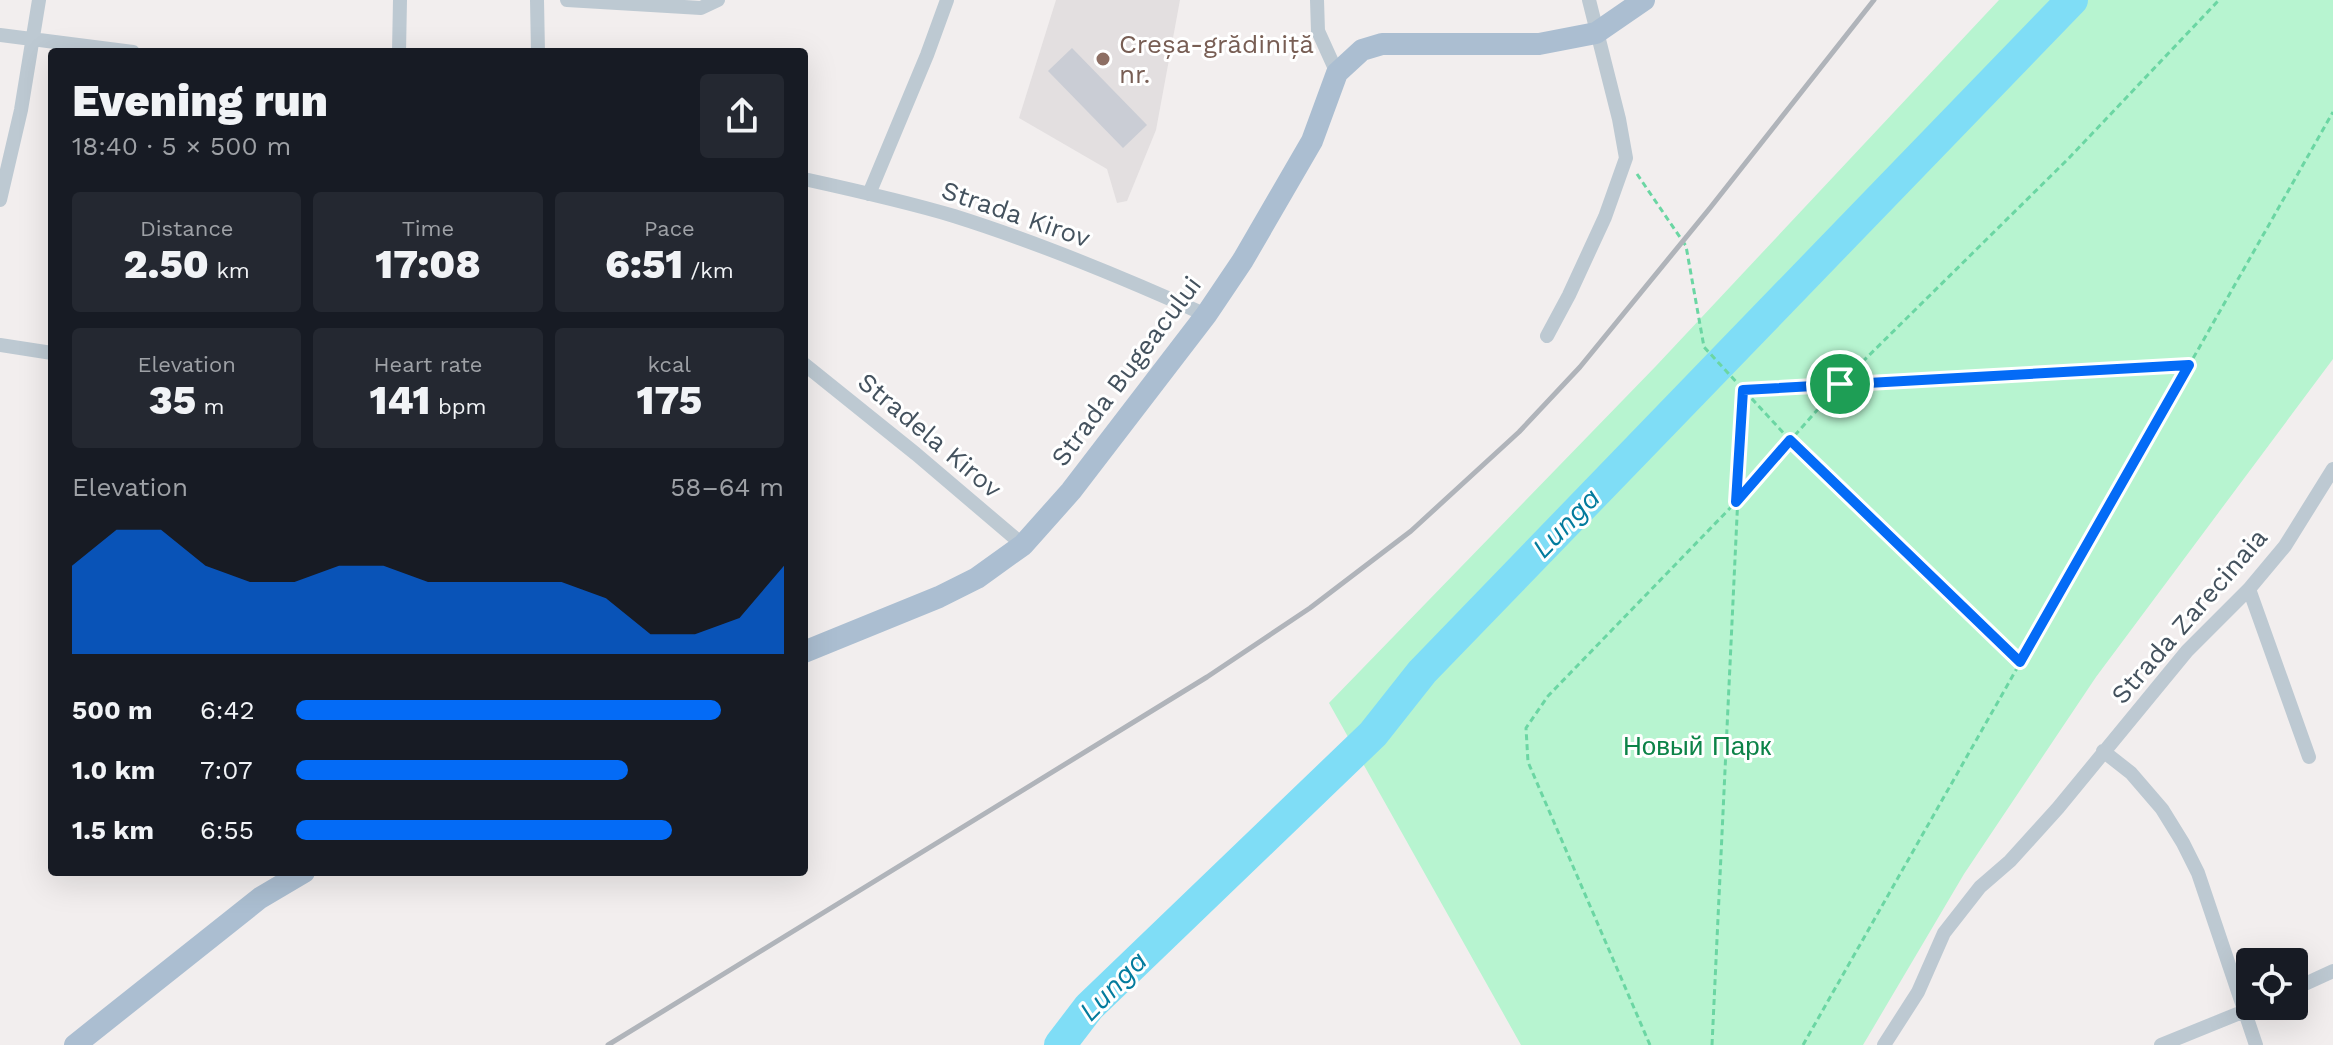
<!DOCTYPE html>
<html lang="en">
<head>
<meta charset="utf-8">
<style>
	:root { --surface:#171b24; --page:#242831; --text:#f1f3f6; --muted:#9ea1a6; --accent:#046bf6 }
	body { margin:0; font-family:"Work Sans",sans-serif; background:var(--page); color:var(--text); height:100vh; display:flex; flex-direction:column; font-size:30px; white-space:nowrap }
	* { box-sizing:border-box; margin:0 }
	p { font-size:26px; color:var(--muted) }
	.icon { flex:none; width:44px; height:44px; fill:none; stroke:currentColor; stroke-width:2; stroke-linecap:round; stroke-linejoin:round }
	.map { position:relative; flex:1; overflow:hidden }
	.sheet { position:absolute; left:48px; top:48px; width:760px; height:828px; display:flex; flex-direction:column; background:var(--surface); border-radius:8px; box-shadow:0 8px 32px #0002 }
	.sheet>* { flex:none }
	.fabs { position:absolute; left:2236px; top:948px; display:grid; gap:16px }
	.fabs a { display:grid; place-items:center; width:72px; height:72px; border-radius:8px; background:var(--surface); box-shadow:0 8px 32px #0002; font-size:40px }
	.pin { position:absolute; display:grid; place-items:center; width:68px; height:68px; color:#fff; margin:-34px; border:4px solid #fff; border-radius:50%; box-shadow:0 2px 8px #0007 }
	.round { display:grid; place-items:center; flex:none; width:84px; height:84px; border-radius:8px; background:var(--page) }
	.headline { display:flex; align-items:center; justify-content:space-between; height:136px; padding:0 24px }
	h1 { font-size:44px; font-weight:800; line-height:60px }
	.stats { display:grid; grid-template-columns:repeat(3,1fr); gap:12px; height:136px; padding:8px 24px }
	.stats div { display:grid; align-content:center; border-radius:8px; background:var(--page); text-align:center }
	.stats b { font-size:40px; font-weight:800 }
	.stats small { font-size:22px; font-weight:400 }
	.stats p { font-size:22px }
	.chart { height:224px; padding:16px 24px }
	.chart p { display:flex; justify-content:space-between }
	.chart svg { width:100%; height:144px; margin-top:8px; fill:var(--accent); opacity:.7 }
	ul { padding:0 24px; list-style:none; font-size:26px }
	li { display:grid; grid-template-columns:128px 96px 1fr; align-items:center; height:60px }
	li i { height:20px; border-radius:10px; background:var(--accent) }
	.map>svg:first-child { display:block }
</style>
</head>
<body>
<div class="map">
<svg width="2333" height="1045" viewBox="0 0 2333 1045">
	<rect width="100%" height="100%" fill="#f2eeee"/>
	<path fill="#e3dfe0" d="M 1056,0 L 1180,0 L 1156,130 L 1127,201 L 1117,203 L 1107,169 L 1019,118 Z"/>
	<path fill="#b7f4d0" d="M 1999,0 L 2333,0 L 2333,359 L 2096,677 L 1964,874 L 1863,1045 L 1521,1045 L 1329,703 L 1656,366 Z"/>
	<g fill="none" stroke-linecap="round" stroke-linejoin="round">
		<path stroke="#7fddf6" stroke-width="32" d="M 1060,1045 L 1089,1007 L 1373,734 L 1422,672 L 2072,0"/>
	</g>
	<path fill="#cacdd5" d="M 1072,48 L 1147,125 L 1123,148 L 1048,71 Z"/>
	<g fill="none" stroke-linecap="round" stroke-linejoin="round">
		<path stroke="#6bd6a3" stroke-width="3" stroke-dasharray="6 4" stroke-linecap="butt" d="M 1637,174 L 1686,246 L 1704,347 L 1790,440 L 2020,662
			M 1743,390 L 2189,365
			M 1650,1045 L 1528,762 L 1526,728 L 1548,696 L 1736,502 L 1840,384 L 2069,158 L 2219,0
			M 1712,1045 L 1743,390
			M 1803,1045 L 2333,112"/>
		<path stroke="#bdc9d2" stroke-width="14" d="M 537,0 L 538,52
			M 567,0 L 701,8 L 718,0
			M 1317,0 L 1318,31 L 1337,73
			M 0,35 L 133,52
			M 399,52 L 400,0
			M 804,179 C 854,190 904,201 954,216 C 1040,243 1124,278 1206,315
			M 869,194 L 927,55 L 947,0
			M 0,200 L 21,110 L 39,0
			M 1547,336 L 1569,295 L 1605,217 L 1626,158 L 1619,119 L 1589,0
			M 0,345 L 52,353
			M 804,364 L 916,454 L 1023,545
			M 2249,589 L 2309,757
			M 2103,751 L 2131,773 L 2162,809 L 2183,843 L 2198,873 L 2256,1045
			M 2294,989 L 2333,971
			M 1884,1045 L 1918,992 L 1944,933 L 1980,887 L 2010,861 L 2058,808 L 2187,651 L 2249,589 L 2285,546 L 2333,469
			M 2161,1045 L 2257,1006"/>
		<path stroke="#abbed1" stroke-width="22" d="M 804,652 L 939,597 L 977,578 L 1023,545 L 1071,491 L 1206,315 L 1243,260 L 1312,141 L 1337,73 L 1362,50 L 1382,44 L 1539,44 L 1596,33 L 1644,0
			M 75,1045 L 260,898 L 304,872"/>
		<path stroke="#b0b4ba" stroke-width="5" d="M 608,1045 L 1207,677 L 1310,608 L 1411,531 L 1519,432 L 1580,367 L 1710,208 L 1874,0"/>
	</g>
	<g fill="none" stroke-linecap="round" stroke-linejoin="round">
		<g stroke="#fff" stroke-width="16">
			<path id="route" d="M 2189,365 L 2020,662 L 1790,440 L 1736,502 L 1743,390 Z"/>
		</g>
		<use href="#route" stroke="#046bf6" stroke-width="10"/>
	</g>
	<circle fill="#8d6e63" stroke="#fff" stroke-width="3" cx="1103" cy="59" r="8"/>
	<g text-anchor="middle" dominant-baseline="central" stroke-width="6" stroke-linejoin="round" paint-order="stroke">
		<g font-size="26" fill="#785e54" stroke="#fff" text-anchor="start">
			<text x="1119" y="44">Creșa-grădiniță<tspan x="1119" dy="30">nr.</tspan></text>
		</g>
		<g font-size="26" fill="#44525e" stroke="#fff">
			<text transform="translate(1016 214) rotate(19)">Strada Kirov</text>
			<text transform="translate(1126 371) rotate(-53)">Strada Bugeacului</text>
			<text transform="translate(930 435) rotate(40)">Stradela Kirov</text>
			<text transform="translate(2189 616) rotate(-49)">Strada Zarecinaia</text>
		</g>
		<g font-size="26" fill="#0c8348" stroke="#fff">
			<text x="1697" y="746">Новый Парк</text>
		</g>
		<g font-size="28" font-style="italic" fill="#037b9d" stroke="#fff">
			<text transform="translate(1566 523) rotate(-46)">Lunga</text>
			<text transform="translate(1113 986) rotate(-46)">Lunga</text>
		</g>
	</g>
</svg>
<div class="fabs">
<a><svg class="icon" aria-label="locate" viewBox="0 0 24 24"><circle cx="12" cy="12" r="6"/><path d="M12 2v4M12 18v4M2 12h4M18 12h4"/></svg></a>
</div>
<div class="pin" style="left:1840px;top:384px;background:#1e9e55"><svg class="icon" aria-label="arrive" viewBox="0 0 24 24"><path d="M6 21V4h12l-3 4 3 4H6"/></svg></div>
<section class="sheet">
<div class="headline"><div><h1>Evening run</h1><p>18:40 · 5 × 500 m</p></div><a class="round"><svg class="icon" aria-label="share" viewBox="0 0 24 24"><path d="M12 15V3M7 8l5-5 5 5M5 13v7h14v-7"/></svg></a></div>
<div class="stats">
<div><p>Distance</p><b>2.50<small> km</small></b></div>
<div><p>Time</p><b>17:08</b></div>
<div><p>Pace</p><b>6:51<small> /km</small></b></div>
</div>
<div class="stats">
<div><p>Elevation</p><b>35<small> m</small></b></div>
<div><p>Heart rate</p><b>141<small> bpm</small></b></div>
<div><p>kcal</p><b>175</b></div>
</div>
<div class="chart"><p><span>Elevation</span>58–64 m</p>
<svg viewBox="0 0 160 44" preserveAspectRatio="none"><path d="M0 44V17L10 6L20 6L30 17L40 22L50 22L60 17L70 17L80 22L90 22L100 22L110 22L120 27L130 38L140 38L150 33L160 17V44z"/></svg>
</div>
<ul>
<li><b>500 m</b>6:42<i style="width:87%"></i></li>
<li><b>1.0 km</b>7:07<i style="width:68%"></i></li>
<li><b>1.5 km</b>6:55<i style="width:77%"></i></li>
</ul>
</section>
</div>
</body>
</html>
